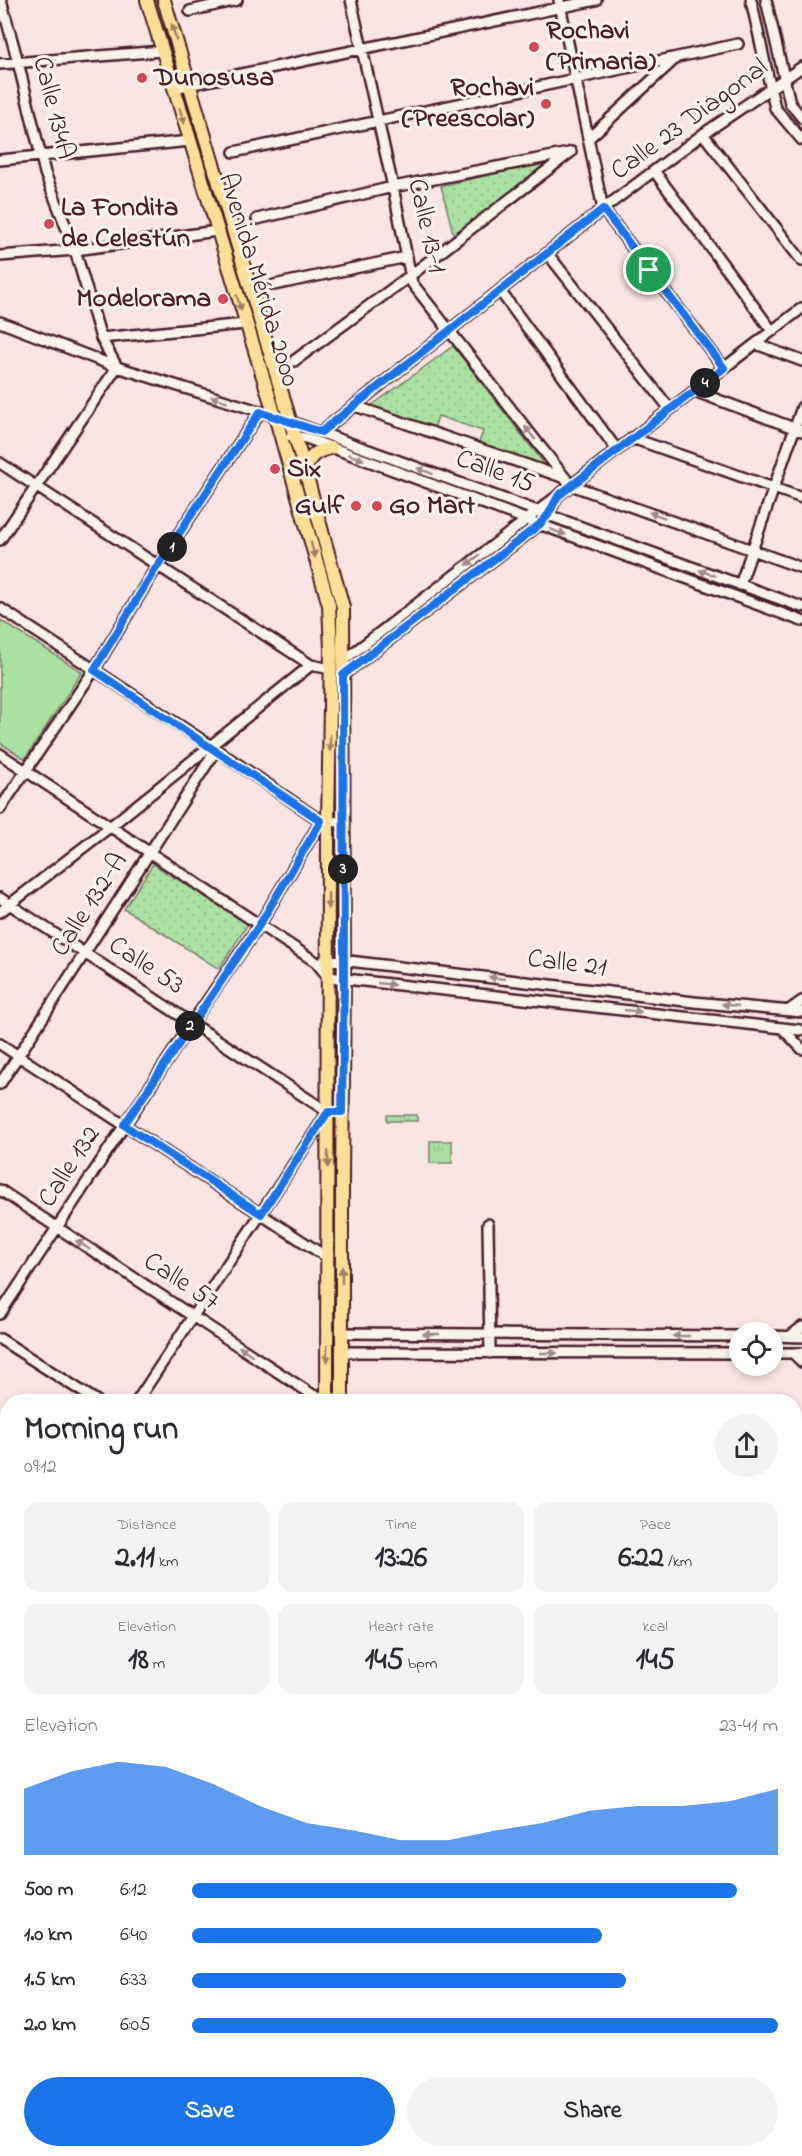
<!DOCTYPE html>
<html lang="en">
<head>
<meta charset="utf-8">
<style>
	:root { --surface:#fff; --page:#f2f2f3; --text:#2b2b33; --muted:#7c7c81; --accent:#1a73e8 }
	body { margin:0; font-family:"Indie Flower",sans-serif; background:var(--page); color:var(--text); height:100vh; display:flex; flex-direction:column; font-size:22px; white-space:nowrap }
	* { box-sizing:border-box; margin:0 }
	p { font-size:20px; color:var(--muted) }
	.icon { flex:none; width:33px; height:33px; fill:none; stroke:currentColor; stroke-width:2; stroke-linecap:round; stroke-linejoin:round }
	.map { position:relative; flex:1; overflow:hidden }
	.sheet { position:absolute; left:0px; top:1394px; width:802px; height:764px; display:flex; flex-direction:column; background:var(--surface); border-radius:24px 24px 0 0; box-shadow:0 3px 9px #0003 }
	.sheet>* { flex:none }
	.tools { position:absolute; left:729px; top:1322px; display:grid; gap:12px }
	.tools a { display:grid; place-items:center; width:54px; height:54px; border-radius:50%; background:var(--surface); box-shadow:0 3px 9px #0003; font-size:30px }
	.pin { position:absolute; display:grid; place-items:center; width:51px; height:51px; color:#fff; margin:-26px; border:3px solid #fff; border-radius:50%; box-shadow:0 2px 6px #0007 }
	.km { position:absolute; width:30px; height:30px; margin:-15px; border-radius:50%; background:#222; color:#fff; font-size:16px; line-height:30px; text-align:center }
	.round { display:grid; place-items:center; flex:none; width:63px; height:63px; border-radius:32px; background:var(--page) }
	.overview { display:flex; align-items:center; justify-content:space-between; height:102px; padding:0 24px }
	h1 { font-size:33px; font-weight:700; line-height:45px }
	.metrics { display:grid; grid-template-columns:repeat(3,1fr); gap:9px; height:102px; padding:6px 24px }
	.metrics div { display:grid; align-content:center; border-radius:15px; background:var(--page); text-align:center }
	.metrics b { font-size:30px; font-weight:700 }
	.metrics small { font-size:16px; font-weight:400 }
	.metrics p { font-size:16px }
	.chart { height:168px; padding:12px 24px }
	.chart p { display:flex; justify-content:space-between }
	.chart svg { width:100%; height:108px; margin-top:6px; fill:var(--accent); opacity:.7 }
	.primary-button { display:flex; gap:12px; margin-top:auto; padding:12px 24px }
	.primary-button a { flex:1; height:69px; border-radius:36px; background:var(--accent); color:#fff; font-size:24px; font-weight:700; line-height:69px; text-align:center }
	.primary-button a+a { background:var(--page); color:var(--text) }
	ul { padding:0 24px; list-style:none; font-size:20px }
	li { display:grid; grid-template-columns:96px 72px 1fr; align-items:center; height:45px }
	li i { height:15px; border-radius:8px; background:var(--accent) }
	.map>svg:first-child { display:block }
</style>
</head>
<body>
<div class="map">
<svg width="802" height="2156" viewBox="0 0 802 2156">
	<defs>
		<pattern id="grass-tufts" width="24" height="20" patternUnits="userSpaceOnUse" patternTransform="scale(1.5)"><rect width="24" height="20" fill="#abe0a3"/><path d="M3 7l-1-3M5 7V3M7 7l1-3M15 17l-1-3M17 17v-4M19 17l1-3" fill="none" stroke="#95c08c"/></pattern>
		<pattern id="park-dots" width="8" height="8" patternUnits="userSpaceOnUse" patternTransform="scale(1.5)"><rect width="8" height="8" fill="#abe0a3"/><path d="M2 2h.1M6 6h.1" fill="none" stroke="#95c08c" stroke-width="1.8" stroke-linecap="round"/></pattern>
	</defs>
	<rect width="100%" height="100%" fill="#f8e4e3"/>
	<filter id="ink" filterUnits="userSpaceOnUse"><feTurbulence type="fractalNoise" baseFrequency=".0167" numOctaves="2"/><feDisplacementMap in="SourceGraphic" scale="12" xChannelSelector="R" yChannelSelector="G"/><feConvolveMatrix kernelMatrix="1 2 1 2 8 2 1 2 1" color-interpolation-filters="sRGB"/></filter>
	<g filter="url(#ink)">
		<path fill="url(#grass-tufts)" stroke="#7a8067" stroke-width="1.5" d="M 387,1115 L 417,1115 L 417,1121 L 387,1121 Z
			M 430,1141 L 452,1141 L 452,1163 L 430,1163 Z
			M 0,1843 L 8,1843 L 7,2028 L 0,2028 Z"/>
		<path fill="url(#park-dots)" stroke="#7a8067" stroke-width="1.5" d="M 562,158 L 455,240 L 441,186 Z
			M 453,346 L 549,470 L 478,445 L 483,431 L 438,416 L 434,429 L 371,406 Z
			M 153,864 L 248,924 L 219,969 L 124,909 Z
			M 270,2150 L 328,2150 L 328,2156 L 270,2156 Z"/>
		<path fill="#abe0a3" stroke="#7a8067" stroke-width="1.5" d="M 0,620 L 82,672 L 25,759 L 0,743 Z"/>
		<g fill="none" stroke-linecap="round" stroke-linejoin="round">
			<g stroke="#4a1f2b" stroke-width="14">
				<path id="minor" d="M 1,0 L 18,62 L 45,173 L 75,250 L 101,338 L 117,367
					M 351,0 L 393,187 L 412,283 L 566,479 L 571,485 L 802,568
					M 559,0 L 603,209 L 724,368
					M 751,0 L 775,108 L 802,140
					M 766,0 L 790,103 L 802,118
					M 190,11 L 237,0
					M 0,64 L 162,51
					M 174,88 L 596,0
					M 703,134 L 802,261
					M 588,139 L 676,58
					M 234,152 L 738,44
					M 0,160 L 190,141
					M 655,172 L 772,331
					M 257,219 L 393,187 L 569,153
					M 548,254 L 670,409
					M 0,256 L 75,250 L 217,231
					M 274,285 L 407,257
					M 500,291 L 617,450
					M 0,322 L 117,367 L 275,416 L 802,607
					M 101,338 L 245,324
					M 756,344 L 802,361
					M 294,361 L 411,275 L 571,152
					M 694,391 L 802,431
					M 355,406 L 565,478
					M 321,432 L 603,209 L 703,134 L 802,67
					M 291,436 L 306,438 L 802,621
					M 632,438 L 802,498
					M 0,463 L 311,665 L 331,669
					M 0,540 L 117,367
					M 740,585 L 802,407
					M 0,608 L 211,746 L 321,821
					M 344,660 L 802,308
					M 343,675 L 539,525 L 548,515 L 557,497
					M 0,754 L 316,962 L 328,977 L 800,1030
					M 0,809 L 94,670 L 154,571 L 260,412
					M 0,898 L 328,1112
					M 0,912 L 111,826 L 311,665
					M 324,960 L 349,961 L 694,1002 L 802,1012
					M 788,1011 L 802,1001
					M 782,1028 L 802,1049
					M 0,1044 L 328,1258
					M 0,1084 L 216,750
					M 0,1190 L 313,1395 L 327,1398 L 342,1398
					M 488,1224 L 490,1353
					M 0,1314 L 192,1023 L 260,924 L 321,821 L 343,822
					M 342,1333 L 740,1336
					M 772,1336 L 802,1337
					M 790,1336 L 802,1327
					M 0,1339 L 97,1401
					M 342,1352 L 740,1353
					M 772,1353 L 802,1353
					M 793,1353 L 802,1362
					M 137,1401 L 328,1112
					M 0,1674 L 8,1679
					M 0,1729 L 8,1734
					M 795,1759 L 802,1642
					M 795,1777 L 802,1778
					M 0,1808 L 8,1813
					M 0,1831 L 8,1831
					M 795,1984 L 802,1877
					M 0,2036 L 8,2036
					M 795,2127 L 802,2132
					M 0,2137 L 8,2138
					M 25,2150 L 25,2156
					M 434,2150 L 434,2156
					M 670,2150 L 670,2156
					M 696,2150 L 705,2156"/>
			</g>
			<g stroke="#4a1f2b" stroke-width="16">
				<path id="major" d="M 147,0 L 275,416 L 329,605 L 331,650 L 328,822 L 327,1401
					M 164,0 L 305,470 L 343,607 L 344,979 L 342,1177 L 342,1401
					M 305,470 C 310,455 316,451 331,448
					M 0,1489 L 8,1494
					M 0,1510 L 8,1515
					M 795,2013 L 802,2017
					M 795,2034 L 802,2039
					M 264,2150 L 264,2156
					M 335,2150 L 336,2156"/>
			</g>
			<use href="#minor" stroke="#f7f3e8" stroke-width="9"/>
			<use href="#major" stroke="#fbdf96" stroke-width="12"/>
		</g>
		<defs><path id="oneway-solid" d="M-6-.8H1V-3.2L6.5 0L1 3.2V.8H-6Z" transform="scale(1.5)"/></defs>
		<g fill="#a27f60">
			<use href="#oneway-solid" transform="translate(174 32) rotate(-107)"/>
			<use href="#oneway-solid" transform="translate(182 116) rotate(73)"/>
			<use href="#oneway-solid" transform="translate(239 303) rotate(73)"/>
			<use href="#oneway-solid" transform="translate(313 550) rotate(74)"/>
			<use href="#oneway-solid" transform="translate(330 743) rotate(91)"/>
			<use href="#oneway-solid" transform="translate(328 901) rotate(90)"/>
			<use href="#oneway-solid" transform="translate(328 1159) rotate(90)"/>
			<use href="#oneway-solid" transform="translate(342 1275) rotate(-90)"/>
			<use href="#oneway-solid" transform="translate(327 1354) rotate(90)"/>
		</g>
		<g fill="#a0898a">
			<use href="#oneway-solid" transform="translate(219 399) rotate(-163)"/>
			<use href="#oneway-solid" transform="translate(530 433) rotate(-128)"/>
			<use href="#oneway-solid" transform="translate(356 457) rotate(21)"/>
			<use href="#oneway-solid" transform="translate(425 471) rotate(-160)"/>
			<use href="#oneway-solid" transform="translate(657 515) rotate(-161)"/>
			<use href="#oneway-solid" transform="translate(558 532) rotate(20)"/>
			<use href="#oneway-solid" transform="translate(473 560) rotate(142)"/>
			<use href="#oneway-solid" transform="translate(707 573) rotate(-160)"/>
			<use href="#oneway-solid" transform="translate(497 978) rotate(-173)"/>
			<use href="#oneway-solid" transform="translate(386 984) rotate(6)"/>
			<use href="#oneway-solid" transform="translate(730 1005) rotate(-174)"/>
			<use href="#oneway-solid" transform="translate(633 1011) rotate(6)"/>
			<use href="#oneway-solid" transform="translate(83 1245) rotate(-147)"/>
			<use href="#oneway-solid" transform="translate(431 1334) rotate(-180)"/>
			<use href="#oneway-solid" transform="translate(681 1336) rotate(-180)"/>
			<use href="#oneway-solid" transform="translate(246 1351) rotate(-147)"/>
			<use href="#oneway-solid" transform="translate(549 1353)"/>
		</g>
	</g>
	<g fill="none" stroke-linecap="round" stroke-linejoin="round" filter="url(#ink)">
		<g stroke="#fff" stroke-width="12">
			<path id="route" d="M 603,209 L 724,368 L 558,496 L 548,515 L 539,525 L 343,675 L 344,979 L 342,1112 L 328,1112 L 261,1214 L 124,1125 L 260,924 L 321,821 L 94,670 L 154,571 L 260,412 L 321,432 Z"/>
		</g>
		<use href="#route" stroke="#1a73e8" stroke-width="8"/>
	</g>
	<g fill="#d1495b" stroke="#f7f3e8" stroke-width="2">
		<circle cx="534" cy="47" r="6"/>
		<circle cx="142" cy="78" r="6"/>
		<circle cx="546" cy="104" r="6"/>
		<circle cx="49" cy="224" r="6"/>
		<circle cx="223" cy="299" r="6"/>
		<circle cx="275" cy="469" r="6"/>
		<circle cx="356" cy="506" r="6"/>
		<circle cx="377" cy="506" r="6"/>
	</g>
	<g text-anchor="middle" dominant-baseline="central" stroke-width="6" stroke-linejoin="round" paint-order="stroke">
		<g font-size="27" font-weight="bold" fill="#4a1f2b" stroke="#f7f3e8" text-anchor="start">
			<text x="546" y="31">Rochavi<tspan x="546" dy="31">(Primaria)</tspan></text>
			<text x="154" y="78">Dunosusa</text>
			<text x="534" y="88" text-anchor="end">Rochavi<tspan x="534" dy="31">(Preescolar)</tspan></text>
			<text x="61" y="208">La Fondita<tspan x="61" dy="31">de Celestún</tspan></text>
			<text x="211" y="299" text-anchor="end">Modelorama</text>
			<text x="287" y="469">Six</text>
			<text x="344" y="506" text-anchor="end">Gulf</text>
			<text x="389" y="506">Go Mart</text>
		</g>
		<g font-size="27" fill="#4a1f2b" stroke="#f7f3e8">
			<text transform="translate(53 108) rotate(76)">Calle 134A</text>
			<text transform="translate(690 120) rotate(-36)">Calle 23 Diagonal</text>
			<text transform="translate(426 226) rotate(77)">Calle 13-1</text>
			<text transform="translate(258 280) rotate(73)">Avenida Mérida 2000</text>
			<text transform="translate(495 472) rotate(20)">Calle 15</text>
			<text transform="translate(90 905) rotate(-57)">Calle 132-A</text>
			<text transform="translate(567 964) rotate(7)">Calle 21</text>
			<text transform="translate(146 966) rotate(33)">Calle 53</text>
			<text transform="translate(70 1167) rotate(-57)">Calle 132</text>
			<text transform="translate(181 1282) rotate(33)">Calle 57</text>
		</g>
	</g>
</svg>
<div class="tools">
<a><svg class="icon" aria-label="locate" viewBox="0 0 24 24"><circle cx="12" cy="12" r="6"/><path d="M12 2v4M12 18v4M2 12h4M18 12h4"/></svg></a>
</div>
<div class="pin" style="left:649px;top:270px;background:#1e9e55"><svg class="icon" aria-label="arrive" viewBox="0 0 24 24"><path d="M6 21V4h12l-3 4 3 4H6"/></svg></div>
<b class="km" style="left:172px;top:547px">1</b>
<b class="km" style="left:190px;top:1026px">2</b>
<b class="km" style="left:343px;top:869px">3</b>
<b class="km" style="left:705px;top:383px">4</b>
<section class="sheet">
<div class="overview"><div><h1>Morning run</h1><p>09:12</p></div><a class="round"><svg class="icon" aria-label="share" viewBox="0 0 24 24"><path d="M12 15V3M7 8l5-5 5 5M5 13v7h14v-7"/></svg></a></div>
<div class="metrics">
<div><p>Distance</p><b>2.11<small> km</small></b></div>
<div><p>Time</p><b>13:26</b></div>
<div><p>Pace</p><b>6:22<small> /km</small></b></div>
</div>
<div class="metrics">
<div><p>Elevation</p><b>18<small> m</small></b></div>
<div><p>Heart rate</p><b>145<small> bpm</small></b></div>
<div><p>kcal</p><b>145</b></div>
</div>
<div class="chart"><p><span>Elevation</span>23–41 m</p>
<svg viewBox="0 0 160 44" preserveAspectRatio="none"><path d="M0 44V17L10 10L20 6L30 8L40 15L50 24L60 31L70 34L80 38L90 38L100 34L110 31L120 26L130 24L140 24L150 22L160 17V44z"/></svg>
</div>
<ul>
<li><b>500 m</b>6:12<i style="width:93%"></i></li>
<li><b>1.0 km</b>6:40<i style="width:70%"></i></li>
<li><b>1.5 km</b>6:33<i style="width:74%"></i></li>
<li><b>2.0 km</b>6:05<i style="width:100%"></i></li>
</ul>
<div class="primary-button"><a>Save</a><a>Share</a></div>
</section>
</div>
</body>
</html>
